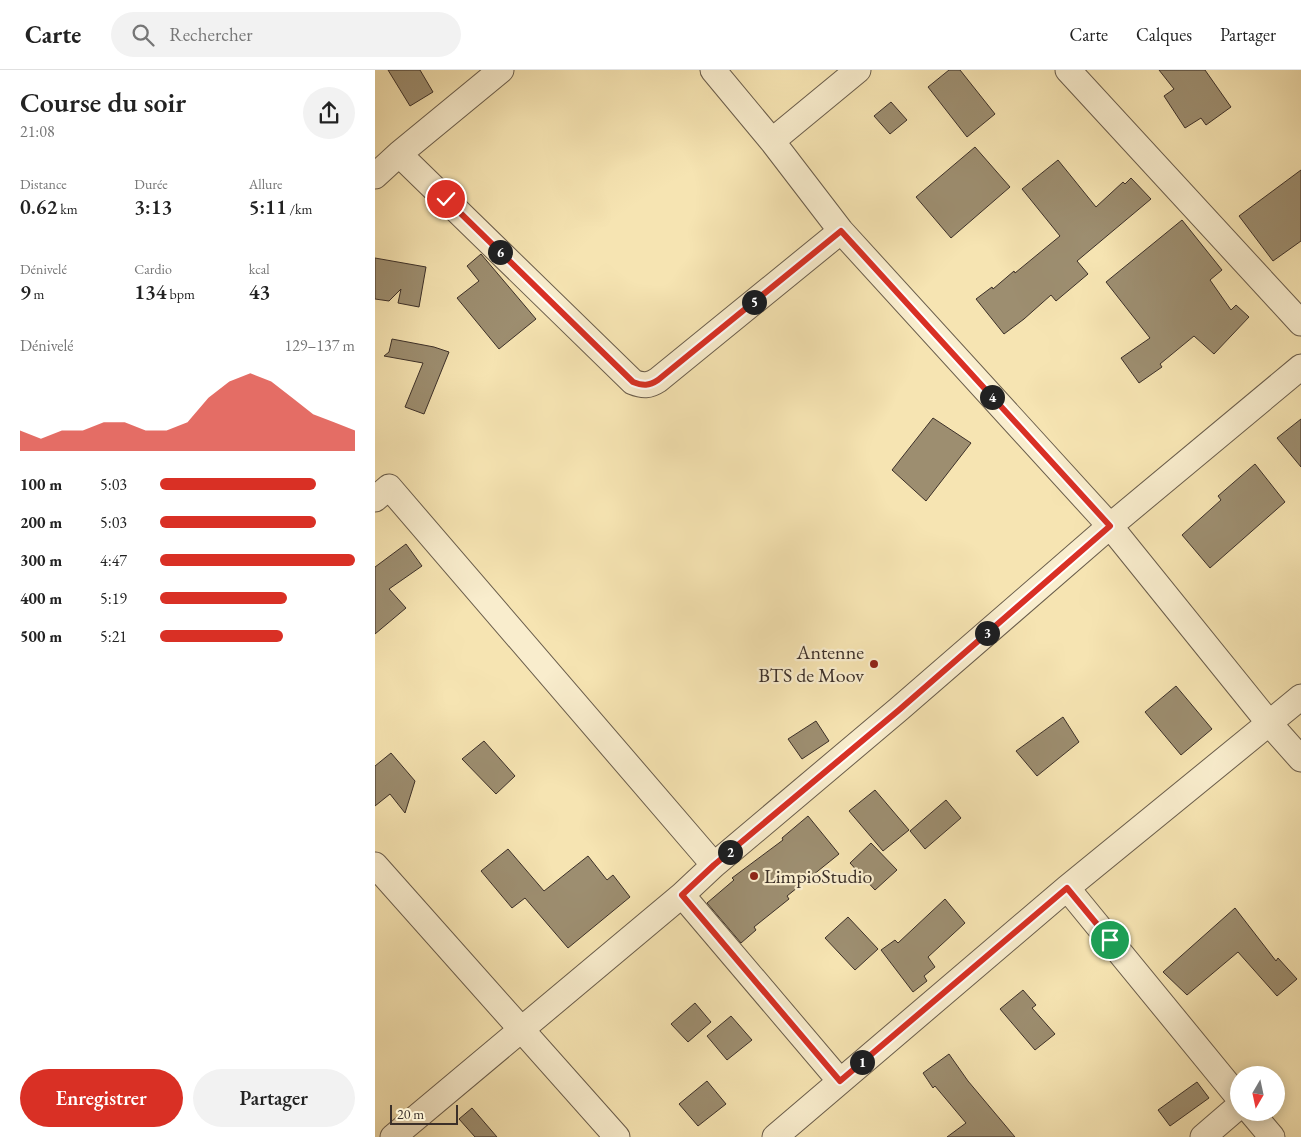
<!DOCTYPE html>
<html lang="fr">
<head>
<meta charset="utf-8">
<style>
	:root { --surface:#fff; --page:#f2f2f2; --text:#222; --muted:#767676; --line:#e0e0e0; --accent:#d93025 }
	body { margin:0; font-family:"EB Garamond",serif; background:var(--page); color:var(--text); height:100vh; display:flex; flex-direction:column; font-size:19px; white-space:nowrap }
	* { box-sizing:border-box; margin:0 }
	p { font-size:16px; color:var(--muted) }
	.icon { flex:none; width:28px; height:28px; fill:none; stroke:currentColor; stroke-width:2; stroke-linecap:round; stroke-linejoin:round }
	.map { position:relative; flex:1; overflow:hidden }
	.panel { display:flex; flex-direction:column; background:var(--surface); width:375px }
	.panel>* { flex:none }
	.needle { width:32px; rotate:189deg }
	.controls { position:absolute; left:855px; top:996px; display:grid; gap:10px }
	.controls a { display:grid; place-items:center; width:55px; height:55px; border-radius:50%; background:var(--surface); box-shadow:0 2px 12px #0003; font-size:25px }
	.scale { position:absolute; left:15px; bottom:12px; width:68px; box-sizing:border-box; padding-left:5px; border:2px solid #3c3029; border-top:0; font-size:14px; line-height:18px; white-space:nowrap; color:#3c3029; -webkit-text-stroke:4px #f9edcd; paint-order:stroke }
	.pin { position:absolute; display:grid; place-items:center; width:42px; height:42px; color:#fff; margin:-21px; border:2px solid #fff; border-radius:50%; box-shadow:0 1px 5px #0007 }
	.km { position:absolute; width:25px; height:25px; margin:-12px; border-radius:50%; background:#222; color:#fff; font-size:14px; line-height:25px; text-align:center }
	.round { display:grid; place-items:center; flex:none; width:52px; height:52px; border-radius:26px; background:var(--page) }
	.overview { display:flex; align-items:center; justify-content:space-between; height:85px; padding:0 20px }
	h1 { font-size:28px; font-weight:600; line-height:38px }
	.metrics { display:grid; grid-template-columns:repeat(3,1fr); gap:8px; height:85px; padding:5px 20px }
	.metrics div { display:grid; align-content:center }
	.metrics b { font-size:21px; font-weight:600 }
	.metrics small { font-size:14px; font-weight:400 }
	.metrics p { font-size:14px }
	.chart { height:140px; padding:10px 20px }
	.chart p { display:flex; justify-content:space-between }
	.chart svg { width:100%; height:90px; margin-top:5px; fill:var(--accent); opacity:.7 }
	.button { display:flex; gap:10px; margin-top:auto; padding:10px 20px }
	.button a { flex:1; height:58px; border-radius:30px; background:var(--accent); color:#fff; font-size:20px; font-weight:600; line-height:58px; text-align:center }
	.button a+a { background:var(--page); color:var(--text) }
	ul { padding:0 20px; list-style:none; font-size:16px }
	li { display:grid; grid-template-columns:80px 60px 1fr; align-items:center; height:38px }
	li i { height:12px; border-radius:6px; background:var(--accent) }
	header { display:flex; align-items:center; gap:30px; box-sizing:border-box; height:70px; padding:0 25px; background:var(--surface); border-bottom:1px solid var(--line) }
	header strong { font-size:24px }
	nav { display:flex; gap:28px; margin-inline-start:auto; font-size:18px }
	.search { width:350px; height:45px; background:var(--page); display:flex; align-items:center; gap:12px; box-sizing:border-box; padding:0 18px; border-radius:28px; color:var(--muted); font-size:19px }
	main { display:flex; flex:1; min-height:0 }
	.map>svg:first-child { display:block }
</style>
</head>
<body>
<header>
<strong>Carte</strong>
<div class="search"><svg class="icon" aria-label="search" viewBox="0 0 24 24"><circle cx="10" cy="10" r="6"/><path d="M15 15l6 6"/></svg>Rechercher</div>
<nav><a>Carte</a><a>Calques</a><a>Partager</a></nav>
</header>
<main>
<section class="panel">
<div class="overview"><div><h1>Course du soir</h1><p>21:08</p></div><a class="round"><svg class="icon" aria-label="share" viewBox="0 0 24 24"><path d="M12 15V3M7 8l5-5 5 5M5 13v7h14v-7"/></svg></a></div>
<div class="metrics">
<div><p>Distance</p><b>0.62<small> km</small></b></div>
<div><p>Durée</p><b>3:13</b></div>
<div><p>Allure</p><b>5:11<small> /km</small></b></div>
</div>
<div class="metrics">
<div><p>Dénivelé</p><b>9<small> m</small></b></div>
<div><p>Cardio</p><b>134<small> bpm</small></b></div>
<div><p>kcal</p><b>43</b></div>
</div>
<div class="chart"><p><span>Dénivelé</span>129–137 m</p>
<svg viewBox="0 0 160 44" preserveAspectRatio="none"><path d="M0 44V34L10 38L20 34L30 34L40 30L50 30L60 34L70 34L80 30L90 18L100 10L110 6L120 10L130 18L140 26L150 30L160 34V44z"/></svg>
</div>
<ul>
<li><b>100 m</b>5:03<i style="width:80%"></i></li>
<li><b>200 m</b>5:03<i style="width:80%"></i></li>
<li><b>300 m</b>4:47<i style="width:100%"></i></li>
<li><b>400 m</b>5:19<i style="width:65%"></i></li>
<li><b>500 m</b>5:21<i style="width:63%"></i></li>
</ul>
<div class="button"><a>Enregistrer</a><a>Partager</a></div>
</section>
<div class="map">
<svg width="926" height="1067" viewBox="0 0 926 1067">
	<rect width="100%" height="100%" fill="#f6e4b2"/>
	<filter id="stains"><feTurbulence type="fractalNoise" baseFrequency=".004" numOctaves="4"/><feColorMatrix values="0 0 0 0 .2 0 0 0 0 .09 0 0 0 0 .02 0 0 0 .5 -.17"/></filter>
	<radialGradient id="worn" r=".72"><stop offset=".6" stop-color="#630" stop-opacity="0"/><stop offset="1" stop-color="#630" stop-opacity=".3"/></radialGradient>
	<path fill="#9d8e70" stroke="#3c3029" d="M 13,0 L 45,0 L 58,22 L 35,36 Z
		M 574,0 L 585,0 L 620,44 L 592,67 L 553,17 Z
		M 784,0 L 830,0 L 856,37 L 831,55 L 826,48 L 810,58 L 789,26 L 799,19 Z
		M 516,32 L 532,50 L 515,64 L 499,46 Z
		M 600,77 L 635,117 L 576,168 L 541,127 Z
		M 683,90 L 721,137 L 748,112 L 750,114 L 756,108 L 776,129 L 702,191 L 713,204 L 681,231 L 676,225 L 649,249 L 629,264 L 601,229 L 617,217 L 618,219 L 639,201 L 640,203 L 685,166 L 647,119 Z
		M 926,100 L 926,171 L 898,191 L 864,146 Z
		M 807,150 L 847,200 L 835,210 L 856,240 L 861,235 L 874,247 L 839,284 L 819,266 L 785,294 L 787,297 L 764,313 L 746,288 L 775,268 L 731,212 Z
		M 106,184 L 161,249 L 124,279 L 82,228 L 104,211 L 92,196 Z
		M 0,188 L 51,197 L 44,237 L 23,233 L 26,219 L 14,231 L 0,229 Z
		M 17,269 L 59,277 L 74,282 L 49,344 L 30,337 L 48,293 L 9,286 L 14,282 Z
		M 558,348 L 596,373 L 551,431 L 517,400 Z
		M 926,349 L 926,397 L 902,368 Z
		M 880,394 L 910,432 L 835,498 L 807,465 L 846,430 L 843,426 Z
		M 31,474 L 47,496 L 14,519 L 31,538 L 0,564 L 0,497 Z
		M 801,616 L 837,659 L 806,685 L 770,642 Z
		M 688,647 L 704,672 L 662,706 L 641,681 Z
		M 441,651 L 454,671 L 427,689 L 413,669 Z
		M 109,671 L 140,706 L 121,724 L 87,689 Z
		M 16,683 L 40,711 L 30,743 L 15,724 L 0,736 L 0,696 Z
		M 500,720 L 534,760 L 508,781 L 474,741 Z
		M 571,730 L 586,748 L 550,779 L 535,761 Z
		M 433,746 L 464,784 L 412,826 L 414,829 L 379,857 L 381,860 L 366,873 L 332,833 L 359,810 L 357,808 L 408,770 L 407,768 Z
		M 496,773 L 522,800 L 500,820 L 475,793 Z
		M 133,779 L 169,821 L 213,786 L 232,810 L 238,805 L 255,827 L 193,878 L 150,828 L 137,838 L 106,801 Z
		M 570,829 L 590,853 L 553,887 L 560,897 L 549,906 L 552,911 L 538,922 L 506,880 L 520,870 L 523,873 Z
		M 860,838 L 901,891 L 903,888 L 922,909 L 902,926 L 863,882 L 812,925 L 788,902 Z
		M 473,847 L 503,879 L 480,900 L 450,868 Z
		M 648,920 L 661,935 L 657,938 L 680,964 L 660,980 L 625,939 Z
		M 320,933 L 336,952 L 313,972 L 296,954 Z
		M 356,946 L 377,970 L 352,990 L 332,966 Z
		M 574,984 L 593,1011 L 640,1067 L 572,1067 L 591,1053 L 560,1016 L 558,1018 L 548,1003 Z
		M 332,1011 L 351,1034 L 323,1056 L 304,1034 Z
		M 822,1012 L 834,1028 L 795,1056 L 783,1040 Z
		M 97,1038 L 122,1067 L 100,1067 L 84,1049 Z"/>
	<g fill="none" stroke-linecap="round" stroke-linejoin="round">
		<g stroke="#6a5d4b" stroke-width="27">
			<path id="street" d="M 338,0 L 397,71 L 466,161 L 735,456 L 894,653 L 926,689
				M 693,0 L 926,253
				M 397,71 L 483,0
				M 24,84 L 258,312 C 268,316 274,316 283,310 L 466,161
				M 0,106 L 24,84 L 126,0
				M 0,429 L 14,417 L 339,795
				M 0,795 L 242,1067
				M 692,818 L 864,1028
				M 307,825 L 465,1011
				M 876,1042 L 897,1067
				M 18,1067 L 307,825 L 339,795 L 524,639 L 735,456 L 926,297
				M 400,1067 L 692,818 L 926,627
				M 828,1067 L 864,1036"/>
		</g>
		<use href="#street" stroke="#f9edcd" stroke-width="25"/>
	</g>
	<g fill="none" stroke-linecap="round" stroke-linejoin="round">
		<g stroke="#fff" stroke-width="10">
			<path id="route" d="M 71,129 L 258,312 C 268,316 274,316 283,310 L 466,161 L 735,456 L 524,640 L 339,795 L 307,825 L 465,1011 L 692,818 L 735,870"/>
		</g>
		<use href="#route" stroke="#d93025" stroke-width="6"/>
	</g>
	<g fill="#8f2418" stroke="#f9edcd" stroke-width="2">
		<circle cx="499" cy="594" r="5"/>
		<circle cx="379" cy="806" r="5"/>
	</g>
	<g text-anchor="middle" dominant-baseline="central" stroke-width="4.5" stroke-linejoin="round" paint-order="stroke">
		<g font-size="20" fill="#3c3029" stroke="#f9edcd" text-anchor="end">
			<text x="489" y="582">Antenne<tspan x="489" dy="23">BTS de Moov</tspan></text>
			<text x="389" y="806" text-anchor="start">LimpioStudio</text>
		</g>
	</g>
	<rect width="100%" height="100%" filter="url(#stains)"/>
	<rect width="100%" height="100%" fill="url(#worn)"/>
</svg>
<div class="controls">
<a><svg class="needle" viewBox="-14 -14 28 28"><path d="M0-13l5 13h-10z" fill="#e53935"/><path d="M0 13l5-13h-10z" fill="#767676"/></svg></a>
</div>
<div class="scale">20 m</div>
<div class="pin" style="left:735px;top:870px;background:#1e9e55"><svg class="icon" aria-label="arrive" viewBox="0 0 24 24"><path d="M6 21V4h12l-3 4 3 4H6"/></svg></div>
<div class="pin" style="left:71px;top:129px;background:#d93025"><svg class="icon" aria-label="check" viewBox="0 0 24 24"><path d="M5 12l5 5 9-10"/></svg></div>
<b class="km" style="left:487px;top:992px">1</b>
<b class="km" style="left:355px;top:782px">2</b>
<b class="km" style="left:612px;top:563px">3</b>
<b class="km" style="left:617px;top:327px">4</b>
<b class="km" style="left:379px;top:232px">5</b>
<b class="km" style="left:125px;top:182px">6</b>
</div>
</main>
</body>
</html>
